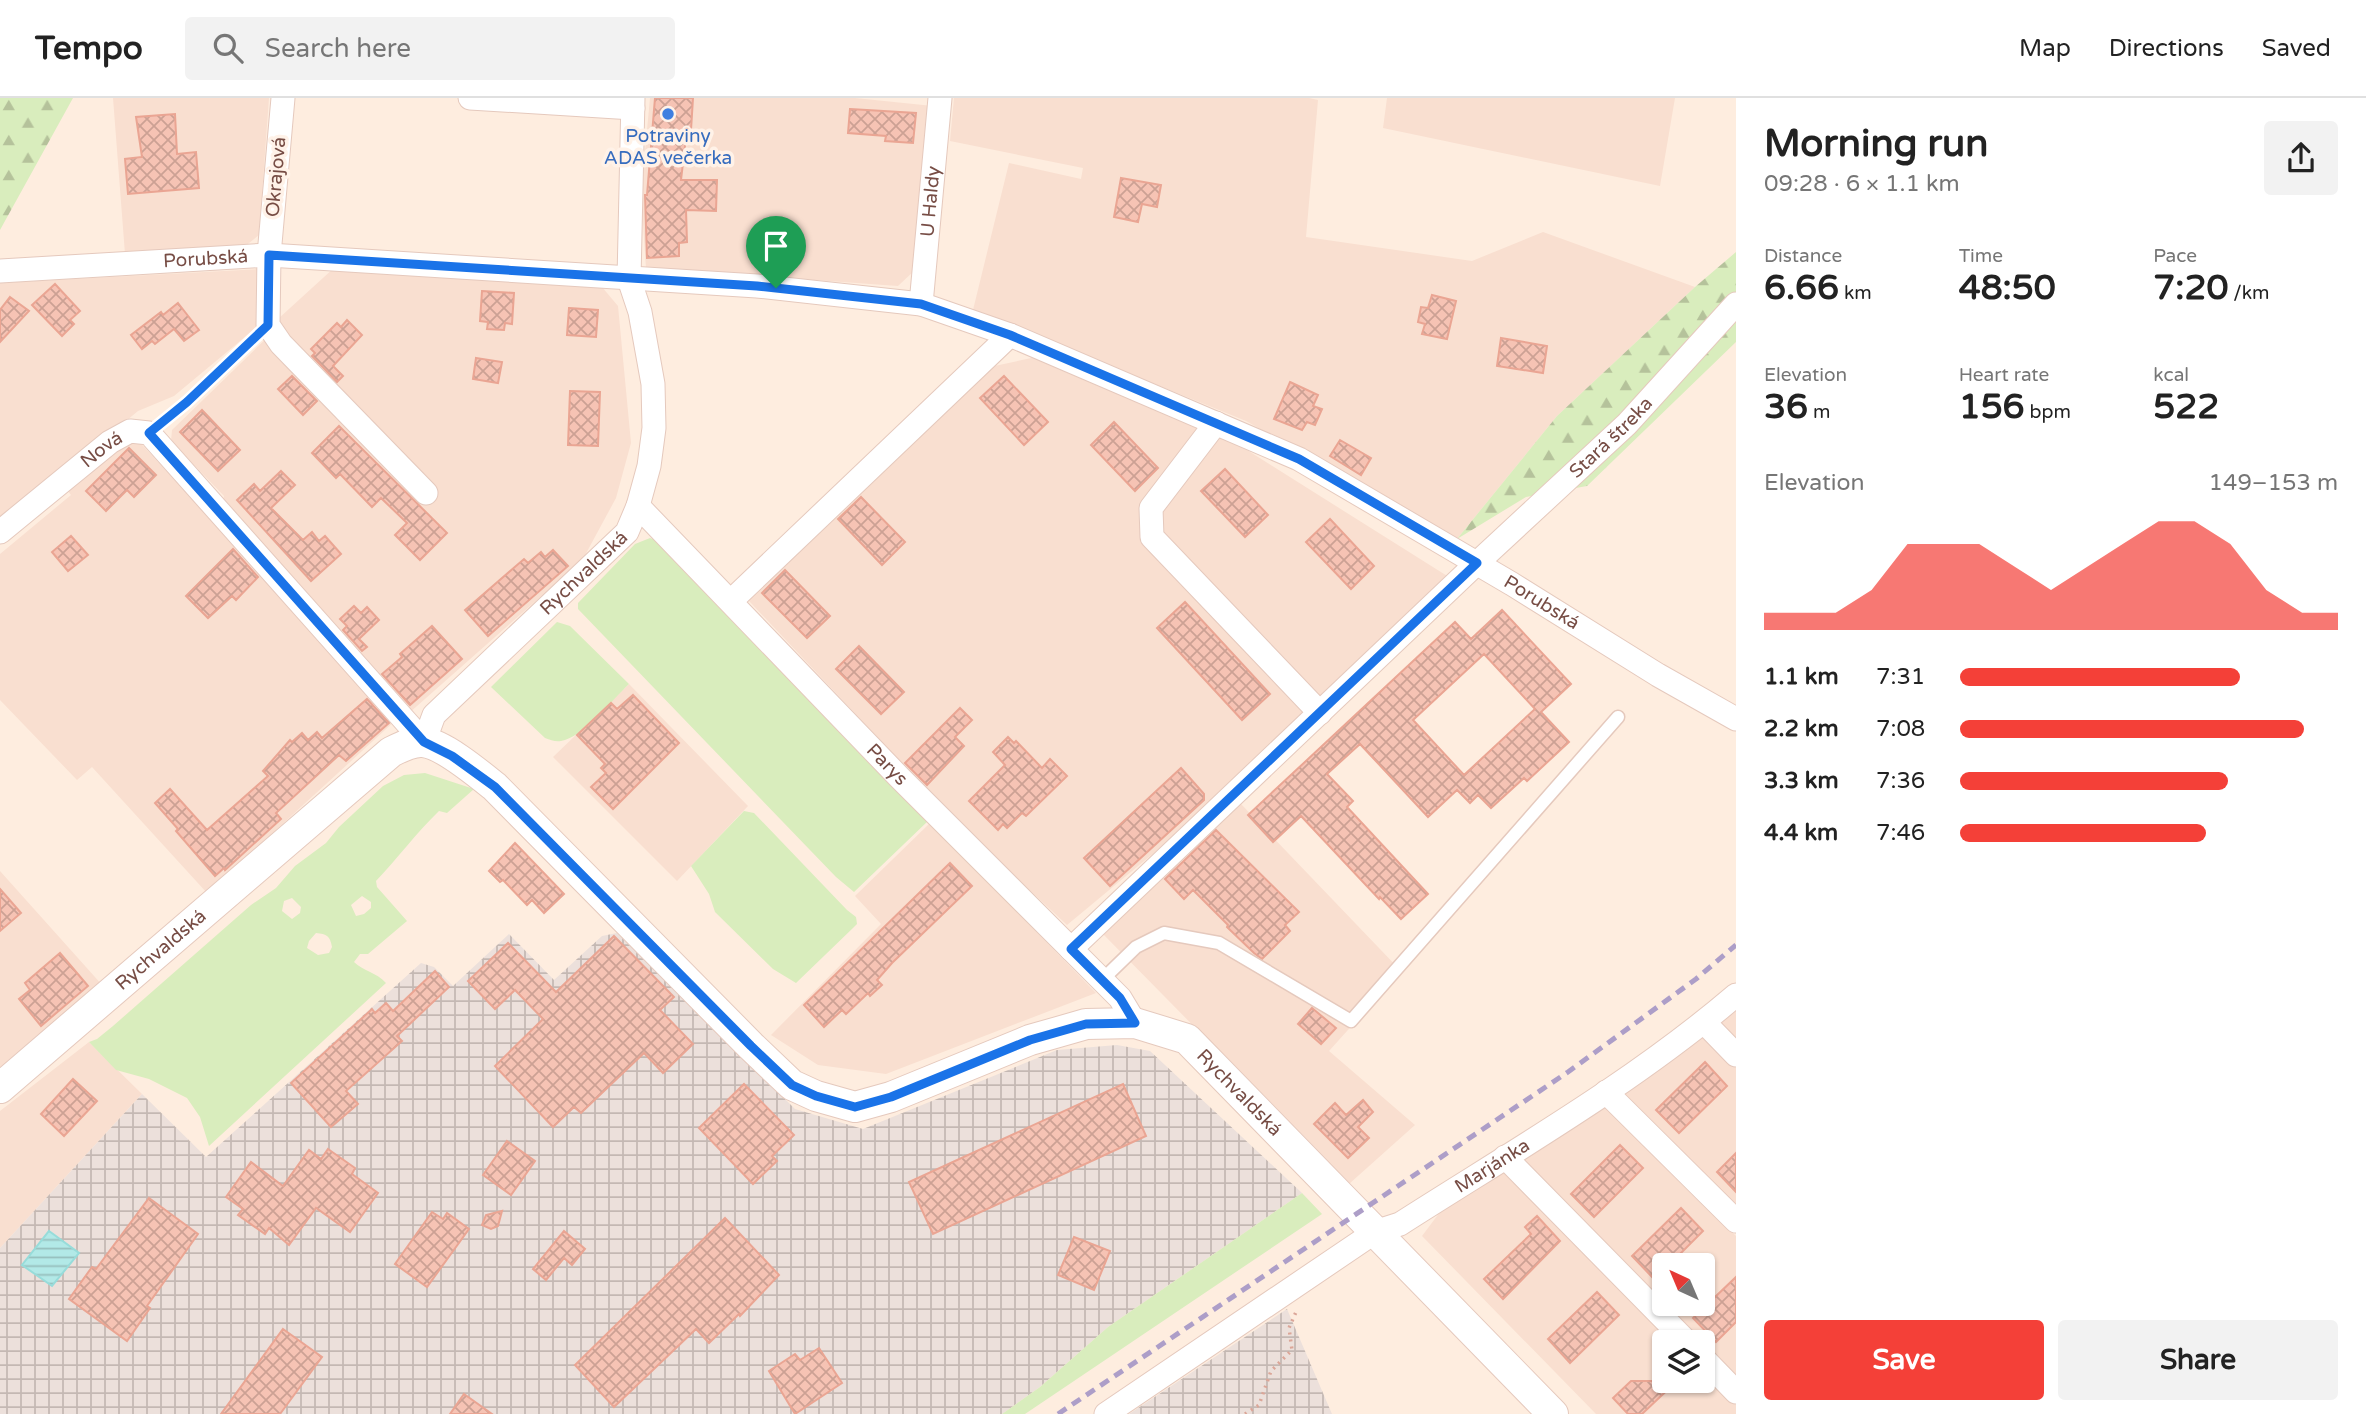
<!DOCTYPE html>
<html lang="en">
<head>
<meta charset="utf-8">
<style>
	:root { --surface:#fff; --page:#f2f2f2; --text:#222; --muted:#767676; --line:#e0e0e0; --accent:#f44038 }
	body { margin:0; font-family:"Varela Round",sans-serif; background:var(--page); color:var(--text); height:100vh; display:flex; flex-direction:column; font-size:26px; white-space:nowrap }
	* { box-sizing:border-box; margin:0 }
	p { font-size:23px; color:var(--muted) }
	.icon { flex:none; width:38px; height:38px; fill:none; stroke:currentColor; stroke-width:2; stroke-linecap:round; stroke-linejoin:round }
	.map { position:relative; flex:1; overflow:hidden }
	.panel { display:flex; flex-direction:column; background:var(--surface); width:630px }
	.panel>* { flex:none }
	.needle { width:46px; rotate:316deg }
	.fabs { position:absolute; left:1652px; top:1155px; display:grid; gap:14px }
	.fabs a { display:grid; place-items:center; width:63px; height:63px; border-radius:7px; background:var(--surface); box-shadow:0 2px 5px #0004; font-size:35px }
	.pin { position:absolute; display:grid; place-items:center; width:60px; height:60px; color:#fff; margin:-72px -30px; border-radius:50% 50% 50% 0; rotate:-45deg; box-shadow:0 0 7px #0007 }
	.pin .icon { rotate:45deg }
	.round { display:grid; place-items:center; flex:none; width:74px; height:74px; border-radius:7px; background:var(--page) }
	.summary { display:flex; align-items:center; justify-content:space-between; height:119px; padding:0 28px }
	h1 { font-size:38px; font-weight:700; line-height:52px }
	.stats { display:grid; grid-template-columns:repeat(3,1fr); gap:10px; height:119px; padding:7px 28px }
	.stats div { display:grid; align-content:center }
	.stats b { font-size:35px; font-weight:700 }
	.stats small { font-size:19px; font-weight:400 }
	.stats p { font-size:19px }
	.chart { height:196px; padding:14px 28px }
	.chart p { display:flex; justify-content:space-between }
	.chart svg { width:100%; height:126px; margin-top:7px; fill:var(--accent); opacity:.7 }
	.cta { display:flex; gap:14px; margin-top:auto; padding:14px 28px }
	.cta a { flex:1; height:80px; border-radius:7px; background:var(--accent); color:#fff; font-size:28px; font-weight:700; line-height:80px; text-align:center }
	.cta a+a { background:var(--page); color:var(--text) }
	ul { padding:0 28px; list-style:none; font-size:23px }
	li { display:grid; grid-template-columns:112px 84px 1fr; align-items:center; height:52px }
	li i { height:18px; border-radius:9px; background:var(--accent) }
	header { display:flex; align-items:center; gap:42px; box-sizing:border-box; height:98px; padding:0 35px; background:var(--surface); border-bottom:2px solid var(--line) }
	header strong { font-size:33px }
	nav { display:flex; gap:38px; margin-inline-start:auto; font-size:24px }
	.search { width:490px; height:63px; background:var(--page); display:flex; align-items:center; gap:18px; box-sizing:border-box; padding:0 24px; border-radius:7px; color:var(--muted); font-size:26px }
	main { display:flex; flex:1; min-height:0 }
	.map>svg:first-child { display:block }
</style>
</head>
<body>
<header>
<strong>Tempo</strong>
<div class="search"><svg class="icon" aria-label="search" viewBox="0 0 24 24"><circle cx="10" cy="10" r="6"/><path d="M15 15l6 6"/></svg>Search here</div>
<nav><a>Map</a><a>Directions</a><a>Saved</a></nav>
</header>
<main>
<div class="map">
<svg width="1736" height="1316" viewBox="0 0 1736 1316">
	<defs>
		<pattern id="industrial-grid" width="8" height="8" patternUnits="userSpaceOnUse" patternTransform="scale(1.75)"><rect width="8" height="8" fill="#ece0db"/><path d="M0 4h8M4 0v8" fill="none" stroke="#c4b8b3"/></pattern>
		<pattern id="forest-firs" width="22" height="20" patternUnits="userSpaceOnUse" patternTransform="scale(1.75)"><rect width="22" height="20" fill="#d9edbd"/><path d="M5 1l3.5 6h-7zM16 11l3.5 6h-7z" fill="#b5c29b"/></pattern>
		<pattern id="water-rules" width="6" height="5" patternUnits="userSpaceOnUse" patternTransform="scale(1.75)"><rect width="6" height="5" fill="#b2e9e7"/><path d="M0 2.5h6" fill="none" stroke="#96bfbd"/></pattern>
		<pattern id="building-cross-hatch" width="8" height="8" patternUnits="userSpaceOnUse" patternTransform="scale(1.75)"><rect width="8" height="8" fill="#f6c3b4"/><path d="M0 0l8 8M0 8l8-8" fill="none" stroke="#cca194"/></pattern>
	</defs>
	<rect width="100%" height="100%" fill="#feeddf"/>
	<path fill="#f9dfd0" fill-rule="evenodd" d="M 113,0 L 269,0 L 259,137 L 244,149 L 125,156 Z
		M 650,0 L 855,0 L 933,8 L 915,172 L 898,188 L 646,170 L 641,96 Z
		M 954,0 L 1309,0 L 1318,2 L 1306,139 L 1472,163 L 1543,134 L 1695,189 L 1557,318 L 1457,441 L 1246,323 L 973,212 L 1009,65 L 1081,81 L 1083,70 L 950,43 Z
		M 1387,0 L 1675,0 L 1660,88 L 1383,30 Z
		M 335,169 L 602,189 L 618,208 L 631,345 L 616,400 L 583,461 L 408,616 L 222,406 L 224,398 L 171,343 L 172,332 L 276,231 L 278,221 Z
		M 260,171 L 258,228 L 174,298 L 138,313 L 0,428 L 0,185 Z
		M 1036,259 L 1223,337 L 1452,481 L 1261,666 L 1067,827 L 900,671 L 901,664 L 749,503 L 752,488 L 985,270 Z
		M 133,337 L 397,621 L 207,795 L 92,669 L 77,682 L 0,602 L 0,456 L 71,397 L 67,392 Z
		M 629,586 L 748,708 L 677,783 L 553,659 Z
		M 1241,706 L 1401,873 L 1329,953 L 1415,1027 L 1349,1086 L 1103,836 Z
		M 930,725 L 1096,895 L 886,976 L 818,967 L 771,937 L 881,826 L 855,798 Z
		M 0,773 L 103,888 L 0,977 Z
		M 1736,903 L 1736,943 L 1715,922 Z
		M 1700,933 L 1736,970 L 1736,1114 L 1621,1000 L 1620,988 Z
		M 89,944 L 142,996 L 0,1150 L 0,1013 Z
		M 1607,1008 L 1736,1138 L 1736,1285 L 1703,1252 L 1703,1244 L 1695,1244 L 1513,1059 ZM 1664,1167 L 1703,1167 L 1703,1206 L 1664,1206 Z
		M 1505,1070 L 1675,1244 L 1664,1244 L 1664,1283 L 1703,1283 L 1703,1273 L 1736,1307 L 1736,1316 L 1596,1316 L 1422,1138 L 1446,1106 Z"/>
	<path fill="url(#industrial-grid)" d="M 617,835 L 795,1011 L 863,1031 L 1057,952 L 1117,947 L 1150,953 L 1302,1095 L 1108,1229 L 1040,1289 L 1002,1316 L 0,1316 L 0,1150 L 142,996 L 206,1059 L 421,865 L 434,869 L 453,888 L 509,836 L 554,882 L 602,838 Z
		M 1287,1211 L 1332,1316 L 1129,1316 Z"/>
	<path fill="#d9edbd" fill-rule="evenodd" d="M 650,440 L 661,444 L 928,723 L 854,794 L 836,779 L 578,511 L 578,505 L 635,446 Z
		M 557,524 L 570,528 L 629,586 C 613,601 582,640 561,643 C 555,644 551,642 545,640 L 491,589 Z
		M 425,675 L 474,691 L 447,715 L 439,713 C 416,735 398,760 376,783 L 377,789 L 407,823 L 368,856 L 360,856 L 354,864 C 363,873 376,874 386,885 L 209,1048 L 200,1019 L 187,1000 L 149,981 L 116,972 L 89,944 L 97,941 L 113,928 L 251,807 L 276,790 L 295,768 L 326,745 L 339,729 L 383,688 L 404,677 ZM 362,798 L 371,804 L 371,810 L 364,816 L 356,818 L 351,807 ZM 292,800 L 301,809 L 300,815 L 292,821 L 282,813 L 284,803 ZM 316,835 C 327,836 330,838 332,849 L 329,855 L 318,857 L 307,850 L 309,843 Z
		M 744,713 L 754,715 L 847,812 L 856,819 L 857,826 L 853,830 L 796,885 L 773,871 L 715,814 L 709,796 L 691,768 Z
		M 1302,1095 L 1322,1116 L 1025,1316 L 1002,1316 L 1040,1289 L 1108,1229 Z"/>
	<path fill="url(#forest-firs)" d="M 0,0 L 73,0 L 0,132 Z
		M 1736,154 L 1736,244 L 1587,388 L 1526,399 L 1457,441 L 1557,318 L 1695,189 Z"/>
	<path fill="url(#water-rules)" stroke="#97dcda" stroke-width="2" d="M 49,1133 L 79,1155 L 52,1188 L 22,1167 Z"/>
	<path fill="url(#building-cross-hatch)" stroke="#eaa593" stroke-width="2" fill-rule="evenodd" d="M 655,0 L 693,0 L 691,32 L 687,31 L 681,82 L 717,82 L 716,113 L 686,112 L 687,144 L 679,145 L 679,158 L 647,160 L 645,97 L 647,97 Z
		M 850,11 L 916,15 L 913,45 L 885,43 L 886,38 L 848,35 Z
		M 175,16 L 177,56 L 196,54 L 199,90 L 128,96 L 125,61 L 142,59 L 136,19 Z
		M 1121,80 L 1161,87 L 1157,109 L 1142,106 L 1138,124 L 1114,119 Z
		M 55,186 L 80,213 L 70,222 L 74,226 L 62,238 L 32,207 Z
		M 482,193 L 514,195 L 512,226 L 505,225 L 504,232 L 487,231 L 488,224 L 480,223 Z
		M 1432,197 L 1456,203 L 1447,241 L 1422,236 L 1425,226 L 1418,224 L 1421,209 L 1428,210 Z
		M 10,199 L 29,213 L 0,244 L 0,212 Z
		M 178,205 L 199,232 L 184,243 L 174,231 L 155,246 L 152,243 L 142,251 L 131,237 L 161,214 L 163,217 Z
		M 569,210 L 598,212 L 596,239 L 567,237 Z
		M 347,222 L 362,237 L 333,268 L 343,278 L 337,284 L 312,258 L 315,255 L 311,251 L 337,225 L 341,229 Z
		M 1501,240 L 1547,248 L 1543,275 L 1497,268 Z
		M 476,260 L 502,264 L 498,285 L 473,281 Z
		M 292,278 L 317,303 L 303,317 L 278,291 Z
		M 1004,278 L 1048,324 L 1024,347 L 980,300 Z
		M 1290,284 L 1318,297 L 1313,308 L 1322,311 L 1315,327 L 1307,324 L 1302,332 L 1274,321 Z
		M 570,293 L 600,294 L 598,348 L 568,347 Z
		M 202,312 L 240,352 L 218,373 L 180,334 Z
		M 1114,324 L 1158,370 L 1135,393 L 1091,347 Z
		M 339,328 L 447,435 L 420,462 L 395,437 L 407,425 L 381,400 L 372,409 L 340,376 L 336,380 L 312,355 Z
		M 1340,342 L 1371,360 L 1361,377 L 1330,358 Z
		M 129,350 L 156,377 L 134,399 L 127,392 L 106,413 L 86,393 Z
		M 1225,371 L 1268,417 L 1245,439 L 1201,393 Z
		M 281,373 L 295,387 L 271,410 L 303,442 L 312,434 L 319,443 L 325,438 L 341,456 L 311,483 L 237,402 L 254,386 L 260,393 Z
		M 861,399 L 905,444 L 882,467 L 838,421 Z
		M 1330,421 L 1374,468 L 1351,491 L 1306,444 Z
		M 71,438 L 88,457 L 68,473 L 52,454 Z
		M 233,451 L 258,479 L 236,502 L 232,498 L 208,520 L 186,498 Z
		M 553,452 L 568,468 L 488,538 L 465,512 L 524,461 L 528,465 L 541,454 L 545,459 Z
		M 785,472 L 830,518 L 807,540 L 762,495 Z
		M 1185,504 L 1270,596 L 1242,622 L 1157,530 Z
		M 354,508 L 361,515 L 367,509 L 379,522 L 359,541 L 367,549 L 362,553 L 343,532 L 347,528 L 340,521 Z
		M 1502,512 L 1571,586 L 1541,614 L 1569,644 L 1527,683 L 1524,680 L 1491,710 L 1478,697 L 1470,705 L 1457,692 L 1428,719 L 1360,646 L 1327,676 L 1353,703 L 1347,709 L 1428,796 L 1401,821 L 1380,799 L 1379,801 L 1301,718 L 1273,744 L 1248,717 L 1455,524 L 1471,541 ZM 1484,556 L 1535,611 L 1464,677 L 1413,622 Z
		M 432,528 L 462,561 L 410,607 L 382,576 L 402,559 L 400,556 Z
		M 859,548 L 904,594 L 881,616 L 836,571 Z
		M 633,597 L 679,645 L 613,711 L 591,689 L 606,675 L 601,670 L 605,666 L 577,637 L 611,605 L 617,611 Z
		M 367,601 L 389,625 L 346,663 L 339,657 L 276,715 L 281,721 L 225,772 L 224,770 L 215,778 L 176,733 L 178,731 L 155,705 L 170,691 L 207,732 L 268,678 L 263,673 L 290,642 L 292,644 L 302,635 L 308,642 L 317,634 L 322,640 Z
		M 960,610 L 972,622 L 955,639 L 964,648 L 927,687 L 905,665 Z
		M 1008,639 L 1014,645 L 1016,643 L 1042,670 L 1050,661 L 1067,678 L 1026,718 L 1022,715 L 1007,730 L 1003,726 L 998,732 L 969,703 L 1005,667 L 993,654 Z
		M 1181,670 L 1204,696 L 1204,702 L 1110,788 L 1084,760 Z
		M 1216,732 L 1299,814 L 1285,827 L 1290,833 L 1262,861 L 1254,855 L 1227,829 L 1228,827 L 1193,792 L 1184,801 L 1165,781 Z
		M 515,745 L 564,796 L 544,815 L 532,802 L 527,807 L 503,782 L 500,784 L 489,773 Z
		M 950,765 L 972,788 L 892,865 L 877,882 L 882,887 L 870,898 L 868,895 L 846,916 L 842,912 L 824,929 L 804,907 Z
		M 0,791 L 21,815 L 0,833 Z
		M 614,838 L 674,899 L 660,912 L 693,946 L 663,975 L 644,955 L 581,1015 L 574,1009 L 553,1029 L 495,968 L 543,921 L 515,892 L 495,911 L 468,883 L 508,845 L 556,894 Z
		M 60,855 L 88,888 L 41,928 L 19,901 L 30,892 L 25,885 Z
		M 435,873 L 449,889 L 397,938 L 402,943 L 346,993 L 358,1006 L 331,1029 L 291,985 L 372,911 L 375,915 L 386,905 L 393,913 Z
		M 1312,910 L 1336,930 L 1321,946 L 1298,926 Z
		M 1705,964 L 1727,988 L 1679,1035 L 1656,1012 Z
		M 73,981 L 97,1003 L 64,1038 L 41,1016 Z
		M 744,986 L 794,1037 L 772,1058 L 777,1063 L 753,1086 L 699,1030 Z
		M 1123,986 L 1146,1038 L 933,1136 L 909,1084 Z
		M 1363,1002 L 1373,1014 L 1358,1029 L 1369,1040 L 1348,1060 L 1314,1026 L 1335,1005 L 1346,1017 Z
		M 507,1043 L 535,1063 L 511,1097 L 483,1077 Z
		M 1620,1047 L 1643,1070 L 1594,1119 L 1571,1096 Z
		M 328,1051 L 355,1070 L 352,1076 L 378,1095 L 350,1134 L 316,1110 L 289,1147 L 269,1130 L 265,1136 L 238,1117 L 243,1111 L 226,1099 L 251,1064 L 283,1088 L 309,1052 L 321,1061 Z
		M 1736,1055 L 1736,1094 L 1717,1074 Z
		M 149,1100 L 198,1136 L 147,1208 L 150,1210 L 127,1243 L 69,1201 L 92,1169 L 96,1171 Z
		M 1681,1110 L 1703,1133 L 1669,1167 L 1664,1167 L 1664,1172 L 1654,1181 L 1632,1158 Z
		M 502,1113 L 498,1128 L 491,1131 L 482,1127 L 486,1117 Z
		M 432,1114 L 443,1121 L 447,1115 L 469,1131 L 427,1189 L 395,1166 Z
		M 1537,1118 L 1560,1143 L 1503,1201 L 1484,1181 L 1531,1136 L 1525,1129 Z
		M 725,1120 L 779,1177 L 740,1218 L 739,1216 L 709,1245 L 696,1231 L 614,1309 L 575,1267 Z
		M 564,1133 L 585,1151 L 572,1167 L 564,1160 L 546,1182 L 533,1171 Z
		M 1074,1139 L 1110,1153 L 1094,1192 L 1058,1177 Z
		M 1736,1179 L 1736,1224 L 1716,1244 L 1693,1220 Z
		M 1597,1194 L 1619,1217 L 1570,1265 L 1548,1241 Z
		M 283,1231 L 322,1259 L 280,1316 L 221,1316 Z
		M 819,1250 L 842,1285 L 795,1316 L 769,1273 L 795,1256 L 800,1262 Z
		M 1631,1283 L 1677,1283 L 1642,1316 L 1628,1316 L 1613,1300 Z
		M 464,1296 L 492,1316 L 450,1316 Z"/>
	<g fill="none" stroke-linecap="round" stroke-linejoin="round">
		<g stroke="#e5c9bd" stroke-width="15">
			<path id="service" d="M 1102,882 L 1136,849 L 1164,835 L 1219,845 L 1351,923 L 1618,619"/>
		</g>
		<g stroke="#e5c9bd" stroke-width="25">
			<g id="minor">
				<path d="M 283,0 L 269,157 L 268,227 L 281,246 L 426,395"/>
				<path d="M 470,0 L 633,10"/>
				<path id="s1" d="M 0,173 L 269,157 L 757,188 L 921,206 L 1010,237 L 1299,361 L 1512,486 L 1658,577 L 1736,621"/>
				<path id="s2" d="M 921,206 L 940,0"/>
				<path d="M 1216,325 L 1151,410 L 1152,439 L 1320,615"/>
				<path id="s3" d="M 638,408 L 899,679 L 1120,900 L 1135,925"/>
				<path id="s4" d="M 0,434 L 110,344 L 130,333 L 149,335 L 424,644 L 434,617 L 627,434 L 638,408 L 649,368 L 654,330 L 653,286 L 640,214 L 629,181 L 633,0"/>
				<path d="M 731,503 L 1010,237"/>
				<path id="s5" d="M 1071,851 L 1477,465 L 1627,326 L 1736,206"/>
				<path d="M 1704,924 L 1736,957"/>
				<path d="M 1606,994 L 1736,1123"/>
				<path d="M 1505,1059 L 1687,1244"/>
				<path d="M 1703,1260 L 1736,1294"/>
				<path id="s6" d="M 1106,1316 L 1375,1134 L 1400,1126 C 1514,1053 1633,985 1736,897"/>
			</g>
		</g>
		<g stroke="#e5c9bd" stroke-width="32">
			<g id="tertiary">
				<path id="s7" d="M 0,990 L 391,654 C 401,649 412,643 423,644 C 443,646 479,676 495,689 L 751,948 L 792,987 L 816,998 L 855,1009 L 891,999 L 1030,942 L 1086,926 L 1135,925 L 1187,941 L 1553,1316"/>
			</g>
		</g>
		<path stroke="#dba698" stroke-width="3.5" stroke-dasharray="2 5" stroke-linecap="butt" d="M 164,323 L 254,241
			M 1245,1316 L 1259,1307 L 1271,1273 L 1292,1252 L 1289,1230 L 1296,1214"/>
		<use href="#service" stroke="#fff" stroke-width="12"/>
		<use href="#minor" stroke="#fff" stroke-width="23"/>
		<use href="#tertiary" stroke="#fff" stroke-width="30"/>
		<path stroke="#ad9ec8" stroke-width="5" stroke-dasharray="10 7" stroke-linecap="butt" d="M 1058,1316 L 1568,974 L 1696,881 L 1736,847"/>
	</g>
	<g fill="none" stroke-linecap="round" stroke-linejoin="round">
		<g stroke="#fff" stroke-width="14">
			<path id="route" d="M 269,157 L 757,188 L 921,206 L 1010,237 L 1299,361 L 1477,465 L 1071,851 L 1120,900 L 1135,925 L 1086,926 L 1030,942 L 891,999 L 855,1009 L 816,998 L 792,987 L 751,948 L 495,689 L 452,658 L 424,644 L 149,335 L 187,304 L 268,227 Z"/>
		</g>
		<use href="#route" stroke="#1a73e8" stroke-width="9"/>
	</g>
	<circle fill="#3f7fe0" stroke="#fff2e8" stroke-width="2.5" cx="668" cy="16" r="7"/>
	<g text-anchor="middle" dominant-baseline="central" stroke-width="7" stroke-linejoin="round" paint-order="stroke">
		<g font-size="19" fill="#366cbe" stroke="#fff2e8">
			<text x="668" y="38">Potraviny<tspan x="668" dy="22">ADAS večerka</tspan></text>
		</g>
		<g font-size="19" fill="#774d45" stroke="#fff2e8">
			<text transform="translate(276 79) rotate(-85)">Okrajová</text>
			<text stroke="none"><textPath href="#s2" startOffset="103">U Haldy</textPath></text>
			<text stroke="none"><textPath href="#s1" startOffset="206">Porubská</textPath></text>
			<text stroke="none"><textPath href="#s5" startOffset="744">Stará štreka</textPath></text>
			<text stroke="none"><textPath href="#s4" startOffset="131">Nová</textPath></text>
			<text stroke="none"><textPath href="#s4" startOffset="833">Rychvaldská</textPath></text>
			<text stroke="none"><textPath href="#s1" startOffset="1614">Porubská</textPath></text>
			<text stroke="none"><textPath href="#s3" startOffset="359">Parys</textPath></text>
			<text stroke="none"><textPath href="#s7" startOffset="212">Rychvaldská</textPath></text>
			<text stroke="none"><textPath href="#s7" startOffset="1547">Rychvaldská</textPath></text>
			<text stroke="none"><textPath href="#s6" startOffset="460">Marjánka</textPath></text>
		</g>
	</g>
</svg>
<div class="fabs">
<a><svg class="needle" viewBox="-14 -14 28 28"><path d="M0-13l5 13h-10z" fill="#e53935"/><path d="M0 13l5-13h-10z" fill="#767676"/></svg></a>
<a><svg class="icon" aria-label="layers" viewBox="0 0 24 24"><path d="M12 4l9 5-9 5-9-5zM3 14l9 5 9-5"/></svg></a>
</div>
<div class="pin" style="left:776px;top:190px;background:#1e9e55"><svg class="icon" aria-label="arrive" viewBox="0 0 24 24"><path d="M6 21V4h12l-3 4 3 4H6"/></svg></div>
</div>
<section class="panel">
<div class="summary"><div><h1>Morning run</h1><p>09:28 · 6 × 1.1 km</p></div><a class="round"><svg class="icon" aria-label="share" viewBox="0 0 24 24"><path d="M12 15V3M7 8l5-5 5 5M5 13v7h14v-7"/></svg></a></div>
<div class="stats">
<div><p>Distance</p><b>6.66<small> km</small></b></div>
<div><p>Time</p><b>48:50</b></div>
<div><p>Pace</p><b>7:20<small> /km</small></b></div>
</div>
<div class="stats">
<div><p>Elevation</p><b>36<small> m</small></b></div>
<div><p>Heart rate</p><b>156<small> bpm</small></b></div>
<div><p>kcal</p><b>522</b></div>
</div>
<div class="chart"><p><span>Elevation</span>149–153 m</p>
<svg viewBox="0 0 160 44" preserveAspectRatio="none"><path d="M0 44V38L10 38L20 38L30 30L40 14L50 14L60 14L70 22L80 30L90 22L100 14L110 6L120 6L130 14L140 30L150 38L160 38V44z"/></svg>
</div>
<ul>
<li><b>1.1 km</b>7:31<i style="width:74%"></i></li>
<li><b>2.2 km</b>7:08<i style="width:91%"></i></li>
<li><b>3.3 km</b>7:36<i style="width:71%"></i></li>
<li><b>4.4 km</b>7:46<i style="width:65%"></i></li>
</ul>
<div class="cta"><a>Save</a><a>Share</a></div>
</section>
</main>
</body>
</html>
